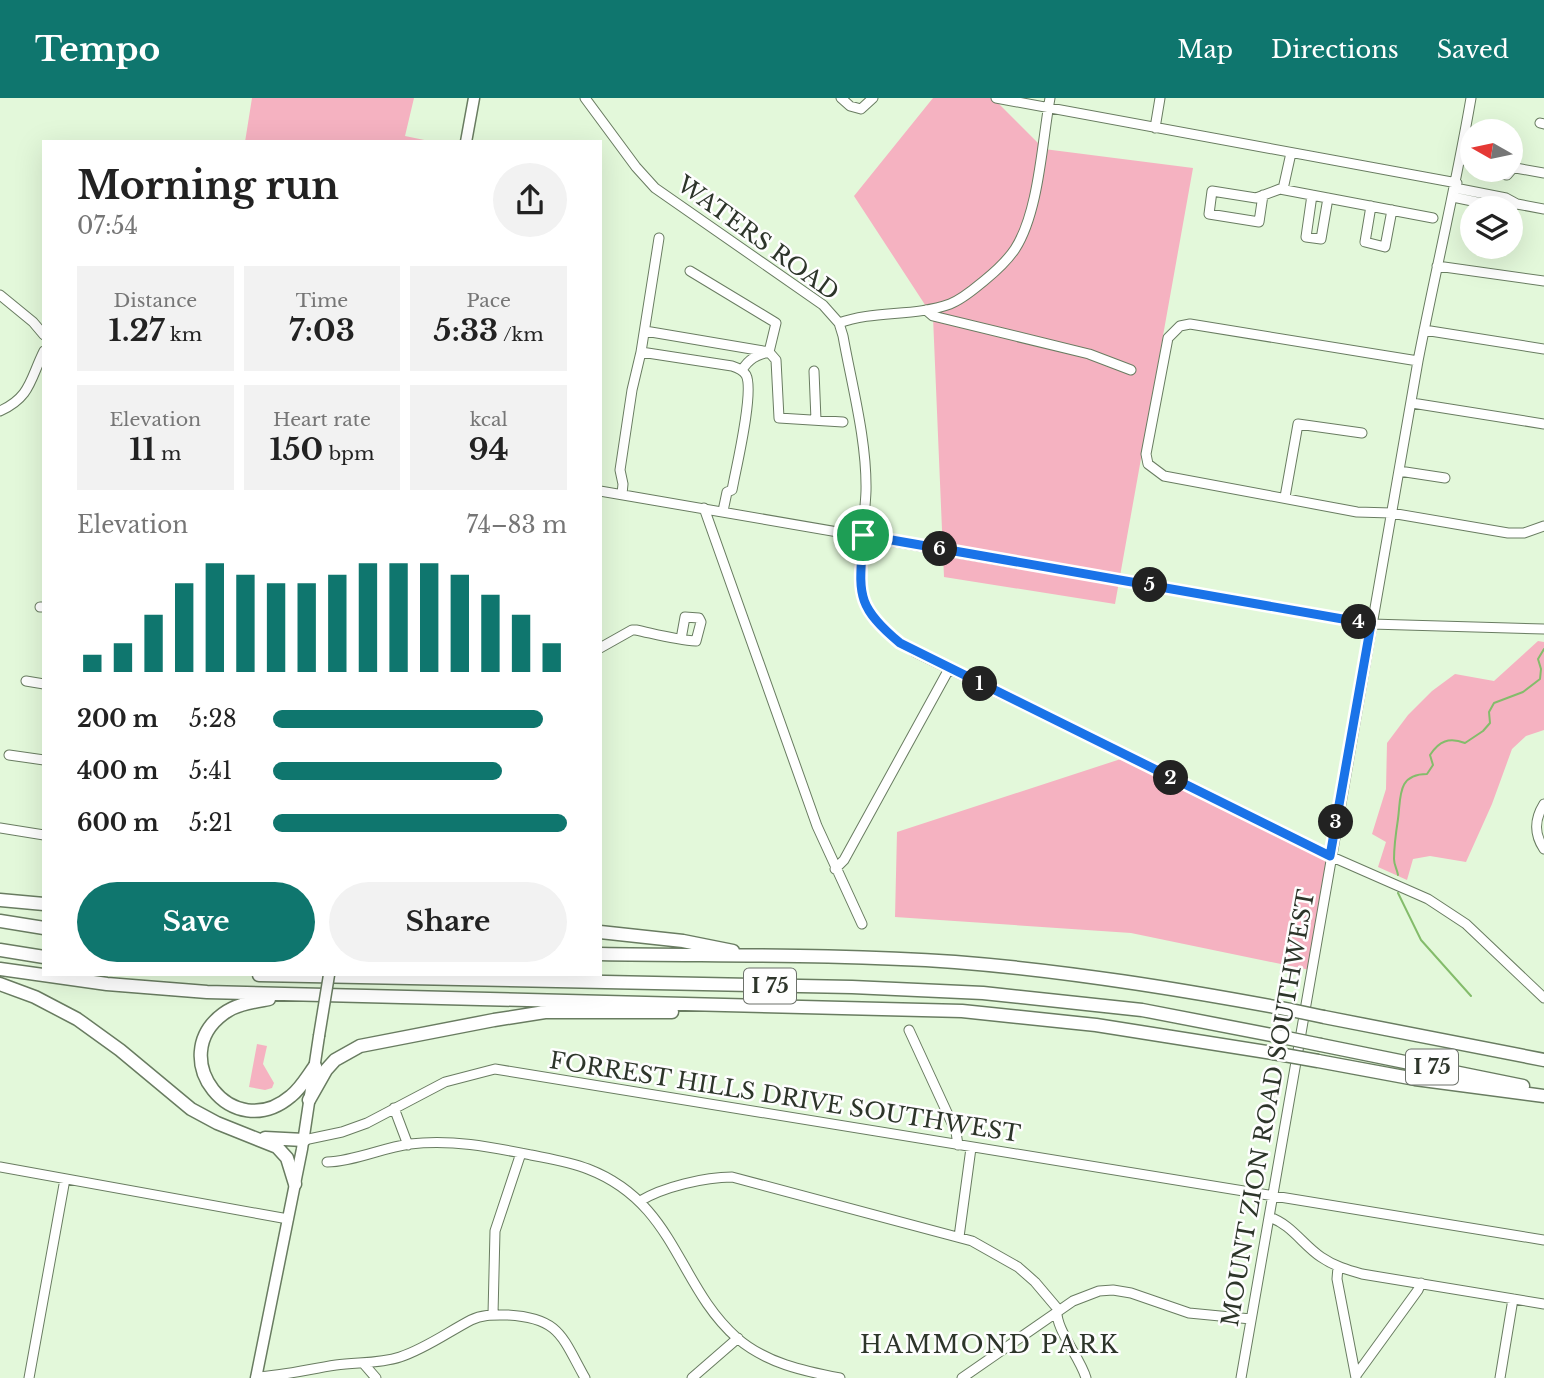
<!DOCTYPE html>
<html lang="en">
<head>
<meta charset="utf-8">
<style>
	:root { --surface:#fff; --page:#f2f2f2; --text:#222; --muted:#767676; --accent:#0f766e }
	body { margin:0; font-family:"Libre Baskerville",serif; background:var(--page); color:var(--text); height:100vh; display:flex; flex-direction:column; font-size:26px; white-space:nowrap }
	* { box-sizing:border-box; margin:0 }
	p { font-size:23px; color:var(--muted) }
	.icon { flex:none; width:38px; height:38px; fill:none; stroke:currentColor; stroke-width:2; stroke-linecap:round; stroke-linejoin:round }
	.map { position:relative; flex:1; overflow:hidden }
	.sheet { position:absolute; left:42px; top:42px; width:560px; height:836px; display:flex; flex-direction:column; background:var(--surface); border-radius:0px; box-shadow:0 7px 28px #0002 }
	.sheet>* { flex:none }
	.needle { width:46px; rotate:279deg }
	.buttons { position:absolute; left:1460px; top:21px; display:grid; gap:14px }
	.buttons a { display:grid; place-items:center; width:63px; height:63px; border-radius:50%; background:var(--surface); box-shadow:0 7px 28px #0002; font-size:35px }
	.pin { position:absolute; display:grid; place-items:center; width:60px; height:60px; color:#fff; margin:-30px; border:4px solid #fff; border-radius:50%; box-shadow:0 2px 7px #0007 }
	.km { position:absolute; width:35px; height:35px; margin:-18px; border-radius:50%; background:#222; color:#fff; font-size:19px; line-height:35px; text-align:center }
	.round { display:grid; place-items:center; flex:none; width:74px; height:74px; border-radius:37px; background:var(--page) }
	.headline { display:flex; align-items:center; justify-content:space-between; height:119px; padding:0 35px }
	h1 { font-size:38px; font-weight:700; line-height:52px }
	.figures { display:grid; grid-template-columns:repeat(3,1fr); gap:10px; height:119px; padding:7px 35px }
	.figures div { display:grid; align-content:center; border-radius:0px; background:var(--page); text-align:center }
	.figures b { font-size:30px; font-weight:700 }
	.figures small { font-size:19px; font-weight:400 }
	.figures p { font-size:19px }
	.chart { height:196px; padding:14px 35px }
	.chart p { display:flex; justify-content:space-between }
	.chart svg { width:100%; height:126px; margin-top:7px; stroke:var(--accent); stroke-width:6 }
	.primary-button { display:flex; gap:14px; margin-top:auto; padding:14px 35px }
	.primary-button a { flex:1; height:80px; border-radius:42px; background:var(--accent); color:#fff; font-size:28px; font-weight:700; line-height:80px; text-align:center }
	.primary-button a+a { background:var(--page); color:var(--text) }
	ul { padding:0 35px; list-style:none; font-size:23px }
	li { display:grid; grid-template-columns:112px 84px 1fr; align-items:center; height:52px }
	li i { height:18px; border-radius:9px; background:var(--accent) }
	header { display:flex; align-items:center; gap:42px; box-sizing:border-box; height:98px; padding:0 35px; background:var(--accent); color:#fff }
	header strong { font-size:33px }
	nav { display:flex; gap:38px; margin-inline-start:auto; font-size:24px }
	.map>svg:first-child { display:block }
</style>
</head>
<body>
<header>
<strong>Tempo</strong>
<nav><a>Map</a><a>Directions</a><a>Saved</a></nav>
</header>
<div class="map">
<svg width="1544" height="1280" viewBox="0 0 1544 1280">
	<rect width="100%" height="100%" fill="#e3f8da"/>
	<path fill="#f5b2c1" d="M 252,0 L 414,0 L 405,38 L 434,44 L 245,44 Z
		M 933,0 L 993,0 L 1044,51 L 1193,70 L 1115,506 L 944,479 L 933,219 L 854,98 Z
		M 1538,543 L 1544,544 L 1544,632 L 1526,638 L 1512,651 L 1492,706 L 1466,764 L 1430,758 L 1413,761 L 1407,782 L 1378,769 L 1386,744 L 1372,736 L 1386,691 L 1387,645 L 1408,617 L 1432,593 L 1455,576 L 1494,583 Z
		M 1130,658 L 1332,761 L 1310,872 L 1131,835 L 895,819 L 897,734 Z
		M 257,946 L 267,948 L 263,966 L 274,985 L 272,990 L 265,992 L 249,989 Z"/>
	<g fill="none" stroke-linecap="round" stroke-linejoin="round">
		<path stroke="#84bc6b" stroke-width="2" d="M 1398,777 C 1397,771 1394,767 1394,761 C 1394,748 1396,734 1398,721 C 1401,699 1397,676 1427,676 L 1433,667 L 1430,657 C 1439,643 1449,639 1465,645 L 1483,633 L 1490,625 L 1489,614 L 1494,605 L 1523,594 L 1540,581 L 1541,571 L 1538,561 L 1544,551
			M 1398,795 L 1421,842 L 1471,898"/>
		<g stroke="#697c61" stroke-width="11">
			<path id="minor" d="M 585,0 L 636,69 L 655,90 L 823,207 L 839,225 L 843,238 C 852,288 867,343 866,393 C 865,424 855,473 863,501 C 870,525 895,542 915,554 L 1330,758 L 1428,801 L 1466,826 L 1544,900
				M 841,0 L 850,8 L 861,11 L 873,0
				M 996,0 L 1457,85
				M 1540,25 L 1544,26
				M 1155,30 L 1160,0
				M 1461,61 L 1472,63
				M 1510,69 L 1544,75
				M 1482,72 L 1507,77 L 1513,70
				M 1455,90 L 1506,100 L 1517,106 L 1544,111
				M 1283,91 L 1291,55
				M 1263,97 L 1259,124 L 1209,116 L 1212,93 L 1256,100 L 1280,91 L 1433,120
				M 1312,97 L 1306,139 L 1321,141 L 1328,100
				M 1453,99 L 1506,110 L 1517,106
				M 1371,108 L 1365,144 L 1385,149 L 1392,112
				M 1437,168 L 1544,183
				M 690,173 L 776,225 L 769,254 C 756,257 749,261 742,272
				M 0,197 L 33,224 L 44,237
				M 926,212 L 933,218 L 1089,256 L 1131,272
				M 839,225 C 874,212 914,219 950,206 C 963,201 974,191 985,182 C 996,173 1007,163 1015,151 C 1039,114 1042,44 1050,0
				M 1424,232 L 1544,251
				M 645,233 L 769,254 L 776,262 L 779,320 L 843,324
				M 641,254 L 732,268 C 738,270 743,272 746,277 C 754,292 738,362 734,382 L 732,392 L 727,394 L 723,413
				M 1418,263 L 1190,226 L 1180,228 L 1168,240 L 1146,356 L 1148,366 L 1164,378 L 1357,414 L 1391,415 L 1508,435 L 1524,435 L 1544,428
				M 814,273 L 816,322
				M 1412,305 L 1544,326
				M 0,313 C 31,299 30,281 44,253
				M 1399,373 L 1445,380
				M 600,393 L 1371,526 L 1544,531
				M 622,396 L 623,386 L 620,372 L 632,292 L 641,254 L 659,140
				M 1285,399 L 1298,326 L 1362,335
				M 704,410 L 817,728 L 862,826
				M 40,509 L 44,509
				M 600,550 L 632,532 L 636,532 C 655,536 676,542 696,543 L 701,524 L 699,520 L 685,519 L 681,541
				M 26,583 L 44,586
				M 9,657 L 44,662
				M 1544,706 C 1534,722 1534,736 1544,751
				M 0,730 L 44,737
				M 835,771 L 844,762 L 949,571
				M 909,932 L 956,1034 L 958,1047
				M 394,1010 L 408,1047
				M 304,1042 L 342,1034 L 367,1025 L 445,984 L 495,971 L 1544,1142
				M 327,1064 C 356,1063 381,1050 410,1046 C 452,1041 491,1049 531,1057 C 551,1061 570,1064 588,1071 C 676,1105 677,1187 737,1240 C 766,1265 803,1273 840,1280
				M 0,1069 L 288,1121
				M 640,1103 C 663,1089 705,1079 732,1079 L 972,1143 L 1018,1169 L 1035,1184 L 1057,1210 C 1054,1230 1080,1259 1086,1280
				M 1269,1119 C 1291,1126 1303,1147 1321,1159 C 1334,1168 1348,1172 1362,1176 L 1544,1206
				M 959,1139 L 971,1050
				M 1338,1169 L 1337,1181 L 1356,1280
				M 493,1216 L 495,1133 L 521,1055
				M 363,1265 L 376,1280
				M 1357,1276 L 1418,1192 L 1421,1185
				M 256,1279 C 283,1278 309,1271 336,1267 C 357,1264 379,1266 400,1259 C 425,1251 448,1234 471,1222 C 483,1216 495,1217 508,1217 C 560,1220 562,1239 585,1280
				M 29,1280 L 65,1081
				M 692,1280 L 738,1240
				M 962,1280 L 1073,1203 L 1099,1193 L 1113,1192 L 1131,1195 L 1189,1215 L 1251,1221
				M 1241,1280 L 1418,263 C 1435,175 1456,88 1471,0
				M 1500,1280 L 1513,1201"/>
		</g>
		<g stroke="#697c61" stroke-width="13">
			<path id="major" d="M 466,44 L 474,0
				M 256,1280 L 302,1051 L 319,938"/>
		</g>
		<g stroke="#697c61" stroke-width="15">
			<path id="highway" d="M 0,802 L 44,806
				M 0,823 L 44,830
				M 600,834 L 683,843 L 733,853
				M 0,852 L 44,859
				M 600,856 C 718,858 837,856 955,864 C 1069,873 1179,891 1291,912
				M 0,871 L 107,886 L 207,894 L 962,913 L 1096,927 L 1273,955
				M 259,877 L 852,889 L 983,895 L 1142,912 L 1277,938
				M 0,886 L 35,899 L 77,921 L 120,952 L 191,1011 L 217,1025 L 277,1049 L 287,1060 L 295,1086
				M 269,901 C 253,904 236,906 223,916 C 165,959 232,1048 291,998 C 301,990 307,979 315,968
				M 1324,919 L 1544,962
				M 1321,947 L 1523,988
				M 1318,963 L 1415,981 L 1544,998
				M 309,1002 L 326,972 L 335,962 L 360,948 L 494,922 L 545,914 L 672,914
				M 265,1040 L 304,1042"/>
		</g>
		<use href="#minor" stroke="#fff" stroke-width="9"/>
		<use href="#major" stroke="#fff" stroke-width="10"/>
		<use href="#highway" stroke="#fff" stroke-width="12"/>
		<g stroke="#697c61" stroke-width="13" stroke-linecap="butt">
			<path id="major-bridge" d="M 319,938 L 329,877"/>
		</g>
		<g stroke="#697c61" stroke-width="15" stroke-linecap="butt">
			<path id="highway-bridge" d="M 1291,912 L 1324,919
				M 1277,938 L 1321,947
				M 1273,955 L 1318,963"/>
		</g>
		<use href="#major-bridge" stroke="#fff" stroke-width="10"/>
		<use href="#highway-bridge" stroke="#fff" stroke-width="12"/>
	</g>
	<g fill="none" stroke-linecap="round" stroke-linejoin="round">
		<g stroke="#fff" stroke-width="14">
			<path id="route" d="M 863,437 L 1371,526 L 1330,758 L 900,545 C 853,506 860,494 863,437 Z"/>
		</g>
		<use href="#route" stroke="#1a73e8" stroke-width="9"/>
	</g>
	<g text-anchor="middle" dominant-baseline="central" stroke-width="5" stroke-linejoin="round" paint-order="stroke">
		<g fill="#fefefe" stroke="#6c716a" stroke-width="2">
			<rect x="744" y="870.5" width="52" height="35" rx="5"/>
			<rect x="1406" y="951.5" width="52" height="35" rx="5"/>
		</g>
		<g font-size="21" font-weight="bold" fill="#2d352a">
			<text x="770" y="888">I 75</text>
			<text x="1432" y="969">I 75</text>
		</g>
		<g font-size="23" fill="#2d352a" stroke="#fefefe">
			<text transform="translate(758 140) rotate(36)">WATERS ROAD</text>
			<text transform="translate(785 999) rotate(9)">FORREST HILLS DRIVE SOUTHWEST</text>
			<text transform="translate(1268 1010) rotate(-80)">MOUNT ZION ROAD SOUTHWEST</text>
		</g>
		<g font-size="24" letter-spacing="2" fill="#2d352a" stroke="#fefefe">
			<text x="990" y="1246">HAMMOND PARK</text>
		</g>
	</g>
</svg>
<div class="buttons">
<a><svg class="needle" viewBox="-14 -14 28 28"><path d="M0-13l5 13h-10z" fill="#e53935"/><path d="M0 13l5-13h-10z" fill="#767676"/></svg></a>
<a><svg class="icon" aria-label="layers" viewBox="0 0 24 24"><path d="M12 4l9 5-9 5-9-5zM3 14l9 5 9-5"/></svg></a>
</div>
<div class="pin" style="left:863px;top:437px;background:#1e9e55"><svg class="icon" aria-label="arrive" viewBox="0 0 24 24"><path d="M6 21V4h12l-3 4 3 4H6"/></svg></div>
<b class="km" style="left:980px;top:586px">1</b>
<b class="km" style="left:1171px;top:680px">2</b>
<b class="km" style="left:1336px;top:724px">3</b>
<b class="km" style="left:1359px;top:524px">4</b>
<b class="km" style="left:1150px;top:487px">5</b>
<b class="km" style="left:940px;top:451px">6</b>
<section class="sheet">
<div class="headline"><div><h1>Morning run</h1><p>07:54</p></div><a class="round"><svg class="icon" aria-label="share" viewBox="0 0 24 24"><path d="M12 15V3M7 8l5-5 5 5M5 13v7h14v-7"/></svg></a></div>
<div class="figures">
<div><p>Distance</p><b>1.27<small> km</small></b></div>
<div><p>Time</p><b>7:03</b></div>
<div><p>Pace</p><b>5:33<small> /km</small></b></div>
</div>
<div class="figures">
<div><p>Elevation</p><b>11<small> m</small></b></div>
<div><p>Heart rate</p><b>150<small> bpm</small></b></div>
<div><p>kcal</p><b>94</b></div>
</div>
<div class="chart"><p><span>Elevation</span>74–83 m</p>
<svg viewBox="0 0 160 44" preserveAspectRatio="none"><path d="M5 44V38M15 44V34M25 44V24M35 44V13M45 44V6M55 44V10M65 44V13M75 44V13M85 44V10M95 44V6M105 44V6M115 44V6M125 44V10M135 44V17M145 44V24M155 44V34"/></svg>
</div>
<ul>
<li><b>200 m</b>5:28<i style="width:92%"></i></li>
<li><b>400 m</b>5:41<i style="width:78%"></i></li>
<li><b>600 m</b>5:21<i style="width:100%"></i></li>
</ul>
<div class="primary-button"><a>Save</a><a>Share</a></div>
</section>
</div>
</body>
</html>
